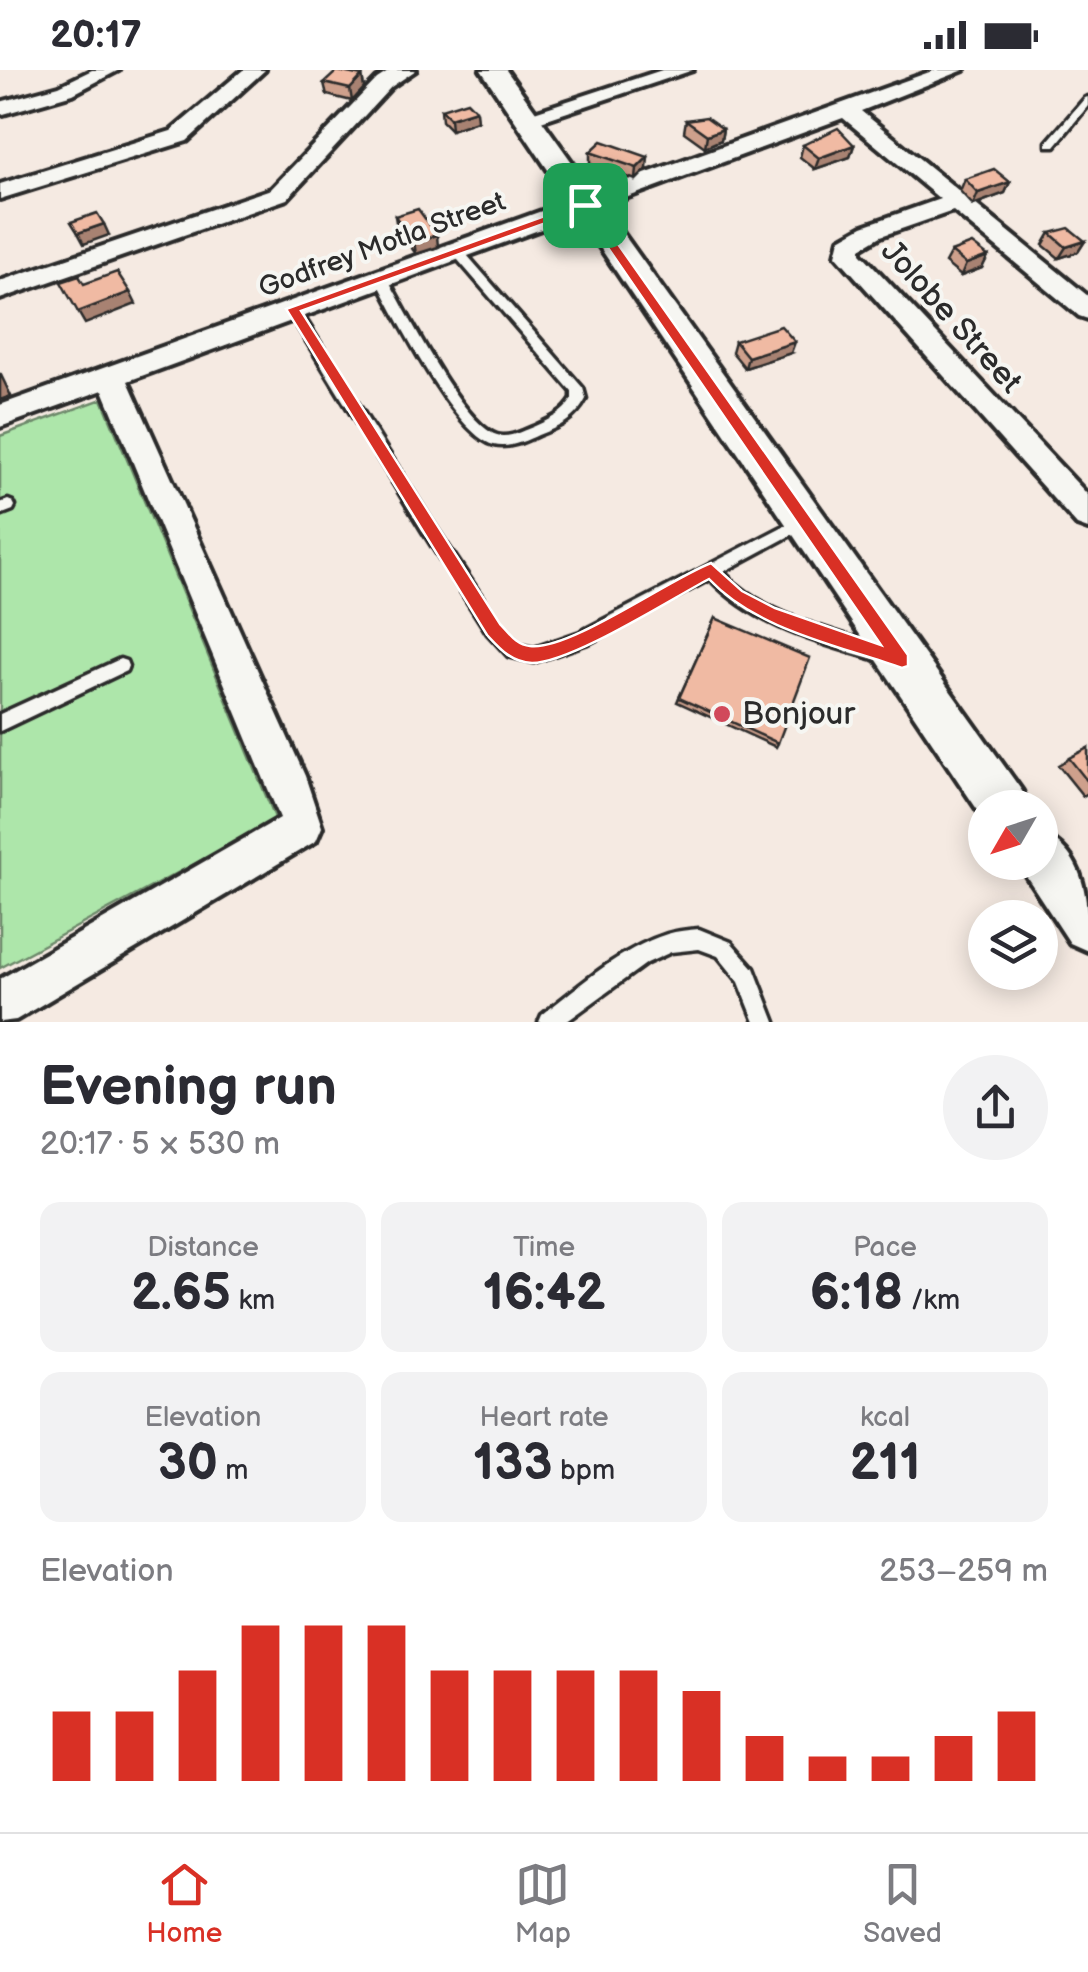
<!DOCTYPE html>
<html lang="en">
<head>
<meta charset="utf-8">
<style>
	:root { --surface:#fff; --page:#f2f2f3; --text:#2b2b33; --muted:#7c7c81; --line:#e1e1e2; --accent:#d93025 }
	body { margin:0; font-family:"Balsamiq Sans",sans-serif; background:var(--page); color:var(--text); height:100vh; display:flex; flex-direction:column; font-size:38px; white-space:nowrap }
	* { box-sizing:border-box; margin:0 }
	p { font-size:32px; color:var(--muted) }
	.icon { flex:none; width:55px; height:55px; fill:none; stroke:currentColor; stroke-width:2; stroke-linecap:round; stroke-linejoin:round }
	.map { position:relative; height:952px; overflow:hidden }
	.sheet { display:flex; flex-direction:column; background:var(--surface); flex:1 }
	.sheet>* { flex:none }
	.needle { width:65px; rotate:231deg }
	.controls { position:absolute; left:968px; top:720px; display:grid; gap:20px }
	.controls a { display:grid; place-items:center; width:90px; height:90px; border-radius:50%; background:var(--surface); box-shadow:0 5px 25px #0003; font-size:50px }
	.pin { position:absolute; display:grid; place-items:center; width:85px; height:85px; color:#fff; margin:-42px; border-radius:20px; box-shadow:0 5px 15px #0006 }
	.round { display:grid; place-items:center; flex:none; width:105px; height:105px; border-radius:52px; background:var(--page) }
	.summary { display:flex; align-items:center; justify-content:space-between; height:170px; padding:0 40px }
	h1 { font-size:55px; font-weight:700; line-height:75px }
	.figures { display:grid; grid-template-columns:repeat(3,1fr); gap:15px; height:170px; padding:10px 40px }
	.figures div { display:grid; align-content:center; border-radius:20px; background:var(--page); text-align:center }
	.figures b { font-size:50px; font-weight:700 }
	.figures small { font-size:28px; font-weight:400 }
	.figures p { font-size:28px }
	.chart { height:280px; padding:20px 40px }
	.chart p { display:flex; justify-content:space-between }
	.chart svg { width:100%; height:180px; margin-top:10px; stroke:var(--accent); stroke-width:6 }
	.status { display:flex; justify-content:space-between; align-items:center; height:70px; padding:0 50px; background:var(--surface); direction:ltr }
	.status svg { height:28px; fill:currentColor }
	.menu { display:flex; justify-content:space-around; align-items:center; height:140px; border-top:2px solid var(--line); background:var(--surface); font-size:28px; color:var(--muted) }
	.menu a { display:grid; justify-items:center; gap:5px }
	.menu .on { color:var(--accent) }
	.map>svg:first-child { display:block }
</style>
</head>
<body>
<div class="status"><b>20:17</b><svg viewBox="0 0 49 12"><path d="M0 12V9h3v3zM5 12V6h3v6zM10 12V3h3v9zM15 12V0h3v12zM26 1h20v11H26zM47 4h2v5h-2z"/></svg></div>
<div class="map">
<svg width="1088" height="952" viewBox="0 0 1088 952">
	<rect width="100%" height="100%" fill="#f5eae2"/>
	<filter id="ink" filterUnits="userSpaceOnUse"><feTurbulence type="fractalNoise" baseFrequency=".01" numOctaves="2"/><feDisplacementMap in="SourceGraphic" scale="20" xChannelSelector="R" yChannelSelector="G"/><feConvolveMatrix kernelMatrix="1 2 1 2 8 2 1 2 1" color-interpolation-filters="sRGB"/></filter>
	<g filter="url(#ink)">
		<path fill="#ade6aa" stroke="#6c886a" stroke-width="2.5" d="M 102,329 L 276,750 L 0,898 L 0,366 Z"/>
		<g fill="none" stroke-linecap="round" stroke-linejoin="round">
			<g stroke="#2b2b2b" stroke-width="7">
				<path id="service" d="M 1088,27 L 1088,36 L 1055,76 L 1047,76 L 1047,72 L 1085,28 Z
					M 456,176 L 460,177 L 583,318 L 586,329 C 575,350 559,357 538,365 C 525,371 508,379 494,375 C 454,364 395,244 375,207 L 377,204 L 385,204 C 405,238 462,354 497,365 C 509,369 524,360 535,356 C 550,349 563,344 572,329 L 572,322 L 452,183 L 452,177 Z
					M 293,235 L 297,236 L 432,452 L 500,554 L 519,575 L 534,578 L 580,562 L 805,445 L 810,447 L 812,451 L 810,455 L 723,502 C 770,550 833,559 894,581 L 896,586 L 894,591 L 888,593 C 824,575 757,558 710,509 L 591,572 L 534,592 L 508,586 L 488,564 L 422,460 L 287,239 Z
					M 8,430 L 13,432 L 15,436 L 13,440 L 0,445 L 0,433 Z
					M 120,589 L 126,591 L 128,596 L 126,601 L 0,661 L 0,644 Z
					M 699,859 L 731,872 L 754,898 L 775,952 L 755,952 L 739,912 L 718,886 L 699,879 L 671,882 L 647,893 L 566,952 L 539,952 L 542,945 C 580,915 620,879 667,864 C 677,861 688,860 699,859 Z"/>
			</g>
			<g stroke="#2b2b2b" stroke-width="8">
				<path id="minor" d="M 92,0 L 119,0 L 73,24 L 0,45 L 0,32 L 59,16 Z
					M 243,0 L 265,0 L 187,71 L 0,129 L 0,114 L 171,61 Z
					M 391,0 L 416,0 L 391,17 L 287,129 L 0,229 L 0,211 L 271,119 L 377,9 Z
					M 662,0 L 693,0 L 535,53 L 527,54 L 516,48 Z
					M 935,0 L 964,0 L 861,41 L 1088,226 L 1088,249 L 1079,246 L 953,141 L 881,166 L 861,178 L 861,183 L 1088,425 L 1088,459 L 1077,455 L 836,185 L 840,169 L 863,156 L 940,129 L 843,48 L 128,311 L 305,706 L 322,757 L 316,771 L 16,950 L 0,952 L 0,909 L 280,748 L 103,320 L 0,357 L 0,335 Z"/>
			</g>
			<g stroke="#2b2b2b" stroke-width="8">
				<path id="tertiary" d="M 481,0 L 506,0 L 1022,721 L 1029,738 L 985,738 L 985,751 Z
					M 1040,762 C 1088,784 1088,832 1088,881 L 1070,873 L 1017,792 L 1040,792 Z"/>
			</g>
			<use href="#service" fill="#f6f6f2" fill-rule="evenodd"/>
			<use href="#minor" fill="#f6f6f2" fill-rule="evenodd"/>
			<use href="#tertiary" fill="#f6f6f2" fill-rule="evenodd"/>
		</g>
		<path fill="#cea08c" stroke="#2b2b2b" stroke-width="2.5" d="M 362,6 L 364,18 L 352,31 L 327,25 L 324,13 Z
			M 441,39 L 477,51 L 451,60 L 442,51 Z
			M 686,50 L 723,59 L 721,70 L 705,77 L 684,62 Z
			M 803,75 L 854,75 L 850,87 L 815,99 L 800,87 Z
			M 590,82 L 647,99 L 636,110 L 590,94 Z
			M 965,109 L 1010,112 L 1005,123 L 973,135 L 960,121 Z
			M 395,146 L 438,177 L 416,184 L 397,158 Z
			M 1050,163 L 1085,171 L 1078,182 L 1059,188 L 1043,175 Z
			M 951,182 L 988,186 L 982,198 L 961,206 L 945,193 Z
			M 735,271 L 791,283 L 745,298 L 732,282 Z
			M 715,548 L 778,673 L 776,677 L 677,632 Z
			M 1088,678 L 1088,723 L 1083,726 L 1058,695 Z"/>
		<path fill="#a88272" stroke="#2b2b2b" stroke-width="2.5" d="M 362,6 L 364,18 L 352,31 L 350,19 Z
			M 476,40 L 477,51 L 451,60 L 450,48 Z
			M 723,59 L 721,70 L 705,77 L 707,65 Z
			M 854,75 L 850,87 L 815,99 L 819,88 Z
			M 648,87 L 647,99 L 636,110 L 637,98 Z
			M 1010,112 L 1005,123 L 973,135 L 978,123 Z
			M 104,154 L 109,165 L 84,174 L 78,163 Z
			M 437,165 L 438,177 L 416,184 L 414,172 Z
			M 1085,171 L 1078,182 L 1059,188 L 1066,177 Z
			M 988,186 L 982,198 L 961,206 L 966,194 Z
			M 130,222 L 136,234 L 85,254 L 78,242 Z
			M 795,272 L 791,283 L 745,298 L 748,287 Z
			M 0,303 L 11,326 L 0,330 Z"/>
		<path fill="#f0baa3" stroke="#2b2b2b" stroke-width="2.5" d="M 337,1 L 362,6 L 350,19 L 324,13 Z
			M 467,31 L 476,40 L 450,48 L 441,39 Z
			M 706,47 L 723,59 L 707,65 L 686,50 Z
			M 838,58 L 854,75 L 819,88 L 803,75 Z
			M 602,71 L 648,87 L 637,98 L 590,82 Z
			M 994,99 L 1010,112 L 978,123 L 965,109 Z
			M 418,139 L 437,165 L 414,172 L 395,146 Z
			M 97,143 L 104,154 L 78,163 L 71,152 Z
			M 1069,158 L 1085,171 L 1066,177 L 1050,163 Z
			M 972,174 L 988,186 L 966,194 L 951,182 Z
			M 117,202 L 130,222 L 78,242 L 61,212 L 79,206 L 84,214 Z
			M 781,256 L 795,272 L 748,287 L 735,271 Z
			M 715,548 L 810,588 L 778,673 L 679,628 Z
			M 1088,678 L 1088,712 L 1069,688 Z"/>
	</g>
	<path fill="#d93025" stroke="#fff" stroke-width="2.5" fill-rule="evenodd" d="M 581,133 L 589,133 L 908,585 L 908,596 L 902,598 C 837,575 757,560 709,509 C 671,529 571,593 532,593 C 511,592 500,579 487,565 L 286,239 ZM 582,140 L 881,575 L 775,538 L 742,521 L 711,493 C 669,509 569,581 530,576 C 516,575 509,563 500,554 L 301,241 Z"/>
	<circle fill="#d1495b" stroke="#f6f6f2" stroke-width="4" cx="722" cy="644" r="10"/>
	<g text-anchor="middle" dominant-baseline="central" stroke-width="8" stroke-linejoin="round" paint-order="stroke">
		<g font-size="28" fill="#2b2b2b" stroke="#f6f6f2">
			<text transform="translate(382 175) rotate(-20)">Godfrey Motla Street</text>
		</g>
		<g font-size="32" fill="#2b2b2b" stroke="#f6f6f2">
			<text transform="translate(951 247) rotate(48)">Jolobe Street</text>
		</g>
		<g font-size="32" fill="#2b2b2b" stroke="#f6f6f2" text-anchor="start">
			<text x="742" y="644">Bonjour</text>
		</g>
	</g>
</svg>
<div class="controls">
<a><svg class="needle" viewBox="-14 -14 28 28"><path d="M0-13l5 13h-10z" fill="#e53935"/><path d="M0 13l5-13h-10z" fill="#7c7c81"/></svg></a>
<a><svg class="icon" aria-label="layers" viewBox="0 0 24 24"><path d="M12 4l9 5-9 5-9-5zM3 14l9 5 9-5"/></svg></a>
</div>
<div class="pin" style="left:585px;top:135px;background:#1e9e55"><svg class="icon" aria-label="arrive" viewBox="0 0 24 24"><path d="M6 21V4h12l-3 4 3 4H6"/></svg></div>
</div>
<section class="sheet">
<div class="summary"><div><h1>Evening run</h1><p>20:17 · 5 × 530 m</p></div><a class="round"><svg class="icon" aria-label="share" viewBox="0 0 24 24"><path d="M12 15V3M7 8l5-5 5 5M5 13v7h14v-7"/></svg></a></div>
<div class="figures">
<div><p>Distance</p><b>2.65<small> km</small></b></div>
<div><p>Time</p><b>16:42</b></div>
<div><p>Pace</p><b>6:18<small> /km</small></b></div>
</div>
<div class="figures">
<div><p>Elevation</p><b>30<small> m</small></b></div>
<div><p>Heart rate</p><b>133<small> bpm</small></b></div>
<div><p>kcal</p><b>211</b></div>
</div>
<div class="chart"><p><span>Elevation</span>253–259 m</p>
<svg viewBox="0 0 160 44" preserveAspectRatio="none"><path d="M5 44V27M15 44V27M25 44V17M35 44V6M45 44V6M55 44V6M65 44V17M75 44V17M85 44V17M95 44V17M105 44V22M115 44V33M125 44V38M135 44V38M145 44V33M155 44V27"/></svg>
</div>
</section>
<nav class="menu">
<a class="on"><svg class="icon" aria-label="home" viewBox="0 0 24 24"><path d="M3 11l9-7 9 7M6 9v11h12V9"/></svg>Home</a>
<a><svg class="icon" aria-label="map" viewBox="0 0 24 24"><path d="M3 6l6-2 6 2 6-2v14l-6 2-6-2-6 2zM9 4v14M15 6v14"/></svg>Map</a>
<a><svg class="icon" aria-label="saved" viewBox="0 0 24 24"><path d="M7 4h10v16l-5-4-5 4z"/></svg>Saved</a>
</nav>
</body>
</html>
